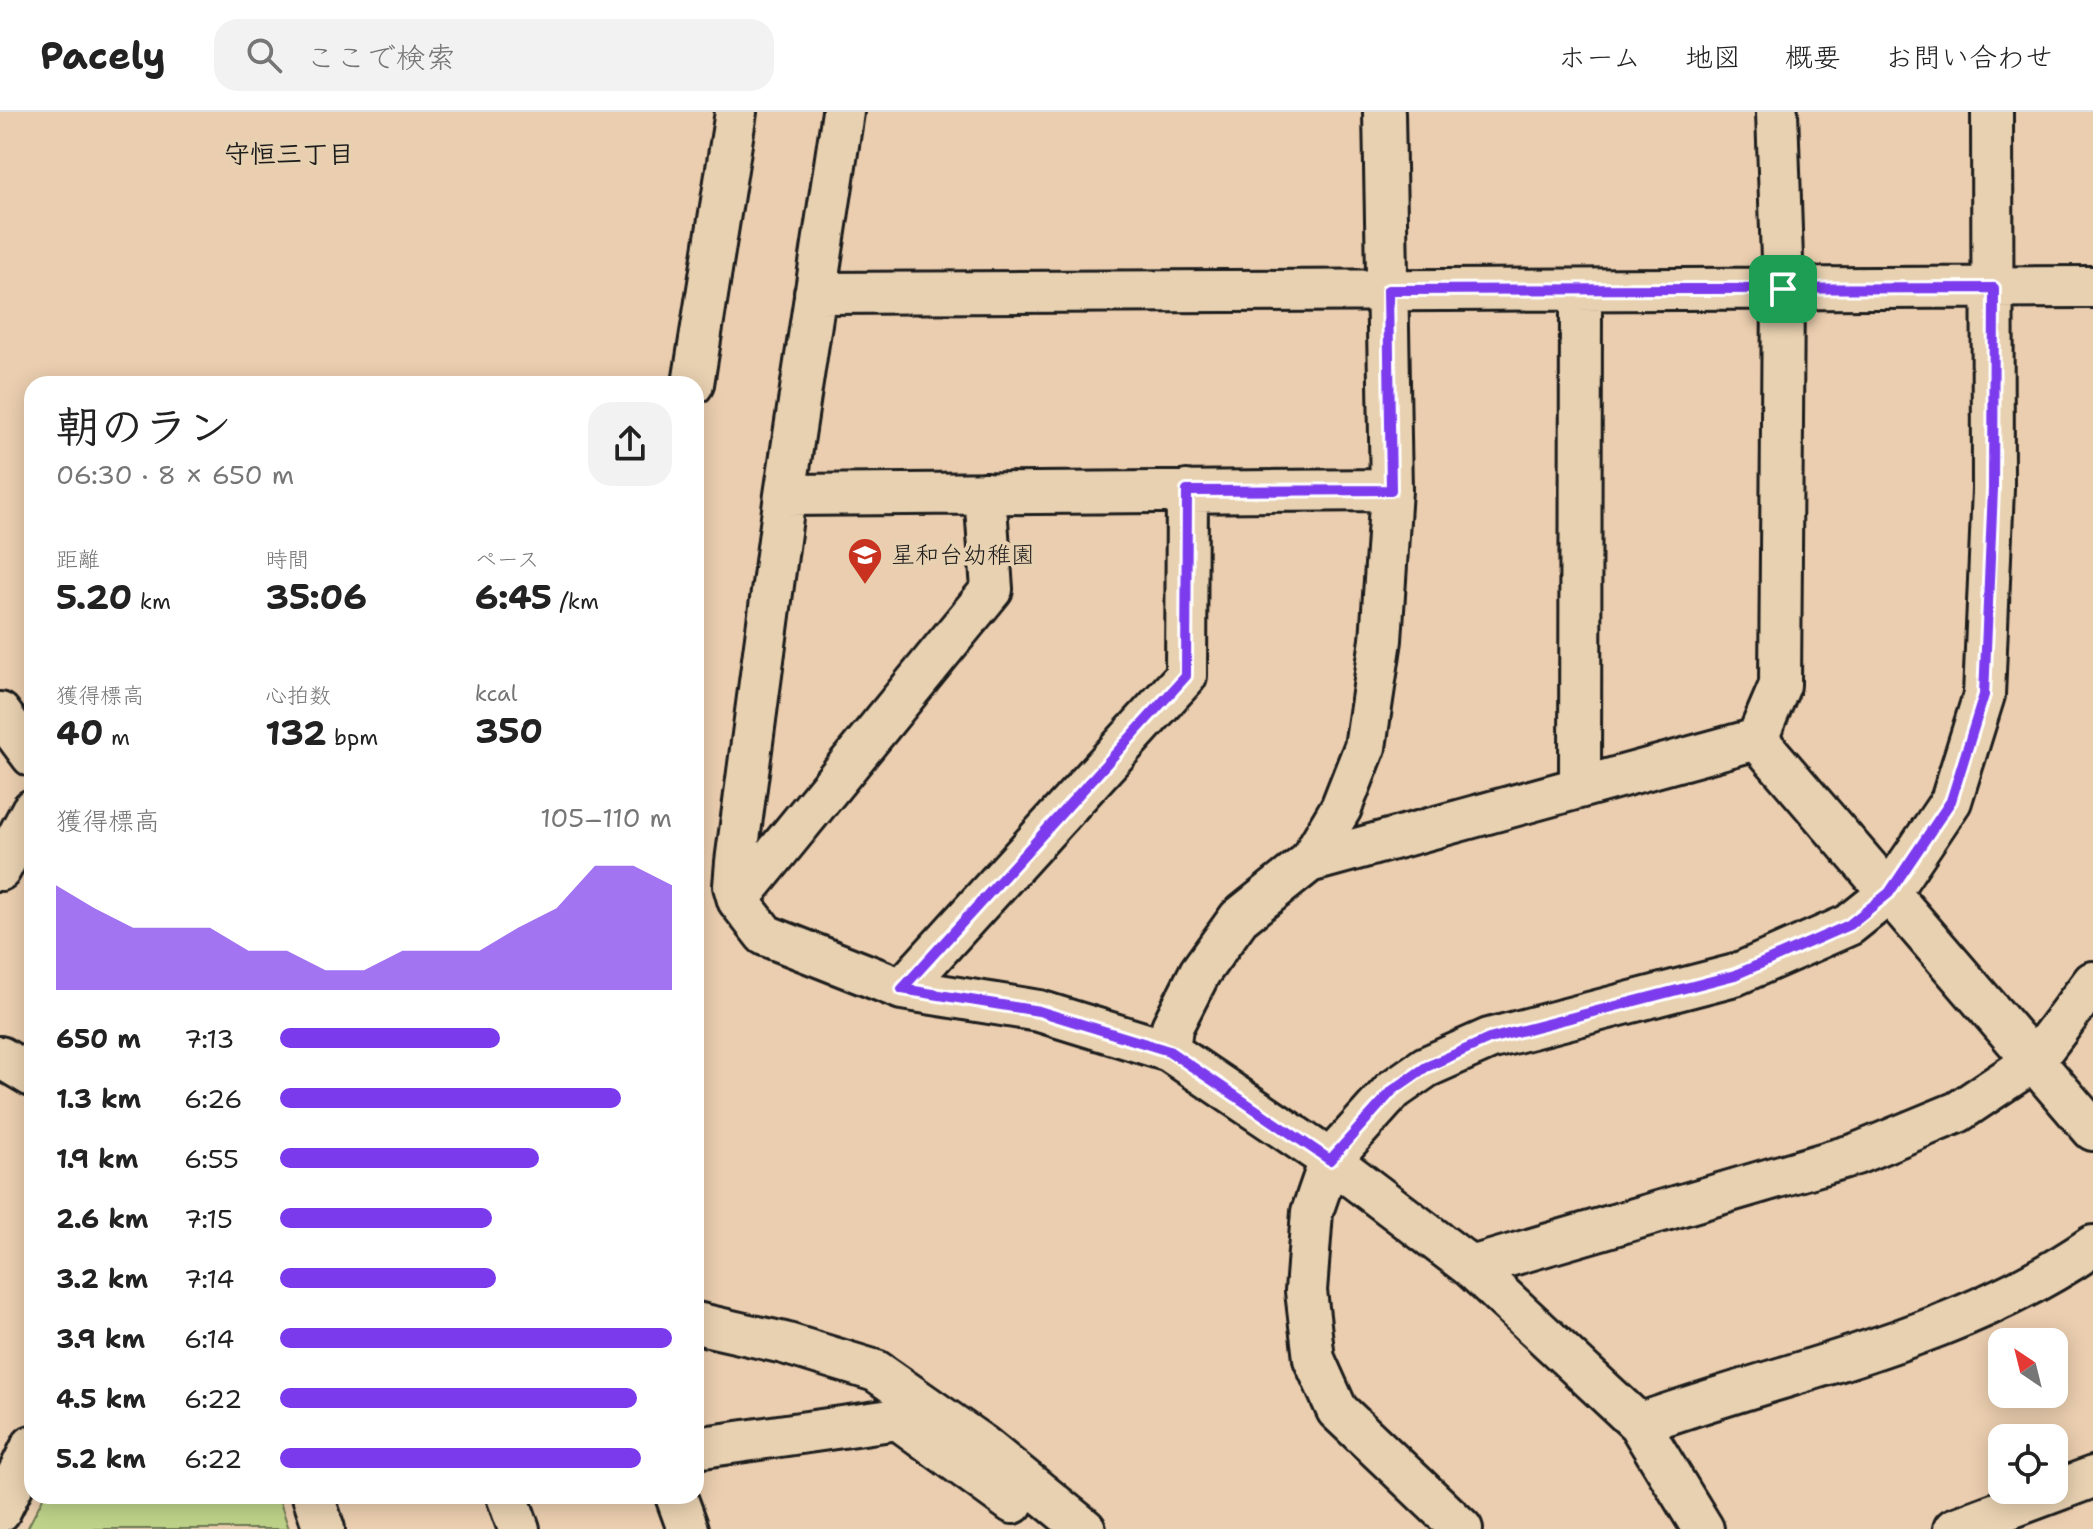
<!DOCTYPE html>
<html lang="ja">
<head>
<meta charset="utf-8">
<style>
	:root { --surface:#fff; --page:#f2f2f2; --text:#222; --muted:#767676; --line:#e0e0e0; --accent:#7c3aed }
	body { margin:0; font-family:"Shantell Sans","Klee One",sans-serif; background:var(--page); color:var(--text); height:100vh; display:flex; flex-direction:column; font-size:30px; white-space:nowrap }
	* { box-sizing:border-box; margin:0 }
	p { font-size:26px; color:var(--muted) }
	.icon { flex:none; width:44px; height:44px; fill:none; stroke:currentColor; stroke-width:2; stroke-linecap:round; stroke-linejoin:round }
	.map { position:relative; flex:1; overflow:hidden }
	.details { position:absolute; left:24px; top:264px; width:680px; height:1128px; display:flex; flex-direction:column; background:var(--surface); border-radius:24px; box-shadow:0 4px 20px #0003 }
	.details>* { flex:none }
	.needle { width:52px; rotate:325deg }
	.buttons { position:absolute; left:1988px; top:1216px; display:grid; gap:16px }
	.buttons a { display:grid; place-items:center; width:80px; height:80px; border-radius:16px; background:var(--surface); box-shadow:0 4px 20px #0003; font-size:40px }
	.pin { position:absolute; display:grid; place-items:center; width:68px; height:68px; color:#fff; margin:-34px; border-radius:16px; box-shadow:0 4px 12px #0006 }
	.round { display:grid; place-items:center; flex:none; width:84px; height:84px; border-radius:24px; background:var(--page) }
	.head { display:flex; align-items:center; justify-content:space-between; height:136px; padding:0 32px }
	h1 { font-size:44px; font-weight:700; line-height:60px }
	.stats { display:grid; grid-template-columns:repeat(3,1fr); gap:12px; height:136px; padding:8px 32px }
	.stats div { display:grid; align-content:center }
	.stats b { font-size:34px; font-weight:700 }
	.stats small { font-size:22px; font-weight:400 }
	.stats p { font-size:22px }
	.chart { height:224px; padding:16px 32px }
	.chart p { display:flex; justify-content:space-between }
	.chart svg { width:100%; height:144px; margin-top:8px; fill:var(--accent); opacity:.7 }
	ul { padding:0 32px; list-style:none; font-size:26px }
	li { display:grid; grid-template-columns:128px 96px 1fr; align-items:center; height:60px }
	li i { height:20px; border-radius:10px; background:var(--accent) }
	header { display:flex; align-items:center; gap:48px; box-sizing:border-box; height:112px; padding:0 40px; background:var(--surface); border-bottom:2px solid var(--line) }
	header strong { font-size:38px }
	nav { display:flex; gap:44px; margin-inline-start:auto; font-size:28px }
	.search { width:560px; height:72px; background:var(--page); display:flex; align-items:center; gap:20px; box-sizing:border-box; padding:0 28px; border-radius:24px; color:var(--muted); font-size:30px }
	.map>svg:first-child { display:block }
</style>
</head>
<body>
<header>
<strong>Pacely</strong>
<div class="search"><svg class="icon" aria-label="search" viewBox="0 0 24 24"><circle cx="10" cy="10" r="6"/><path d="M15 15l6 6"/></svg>ここで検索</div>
<nav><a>ホーム</a><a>地図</a><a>概要</a><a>お問い合わせ</a></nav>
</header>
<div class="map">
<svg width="2093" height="1417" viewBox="0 0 2093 1417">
	<rect width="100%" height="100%" fill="#ebceaf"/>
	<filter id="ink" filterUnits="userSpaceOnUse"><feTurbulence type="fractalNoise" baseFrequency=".0125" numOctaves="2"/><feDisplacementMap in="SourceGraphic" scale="16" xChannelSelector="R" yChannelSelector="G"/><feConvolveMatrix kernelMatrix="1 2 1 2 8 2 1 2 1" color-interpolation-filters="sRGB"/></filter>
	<g filter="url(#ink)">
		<path fill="#bed389" stroke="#6d7852" stroke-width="2" d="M 44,1384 L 278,1384 L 289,1417 L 27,1417 Z"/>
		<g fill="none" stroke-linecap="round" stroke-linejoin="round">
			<g stroke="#1c1c1c" stroke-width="46">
				<path id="minor" d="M 843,0 L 785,383 L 736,750 L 734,774 L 738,788 L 765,823 L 902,877 L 1039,899 L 1169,939 L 1330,1048 L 1471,1155 L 1639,1312 L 1703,1417
					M 815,181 L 2093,175
					M 693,272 L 736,0
					M 785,383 L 1391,378
					M 0,601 L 32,644
					M 1757,627 L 1780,573 L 1783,177 L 1777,0
					M 1757,627 L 2093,1018
					M 1580,675 L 1581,178
					M 1309,750 L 1757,627
					M 0,758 L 32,698
					M 738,788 L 992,477 L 985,381
					M 902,877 L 1186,564 L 1187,379
					M 1169,939 L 1172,915 L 1200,860 L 1239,806 L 1309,750 L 1341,696 L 1365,635 L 1381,528 L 1391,378 L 1384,0
					M 0,945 L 32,964
					M 1471,1155 L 1856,1042 L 1958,1000 L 2034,949 L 2093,870
					M 696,1211 L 784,1231 L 876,1259 L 983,1334 L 1085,1417
					M 1639,1312 C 1792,1257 1957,1228 2093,1134
					M 696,1336 L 898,1307 L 1013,1391
					M 313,1384 L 324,1417
					M 507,1384 L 519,1417
					M 676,1384 L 688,1417
					M 0,1399 L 32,1334
					M 1462,1417 L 1337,1298 L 1314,1247 L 1306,1179 L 1312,1100 L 1330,1048 L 1393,978 L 1426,955 L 1489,927 L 1735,863 L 1849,813 L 1889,781 L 1951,689 L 1984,583 L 1993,377 L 1992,0
					M 1954,1417 L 2093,1365"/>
			</g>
			<use href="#minor" stroke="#e8d1b1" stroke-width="40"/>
		</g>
	</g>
	<g fill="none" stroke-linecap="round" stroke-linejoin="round" filter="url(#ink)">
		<g stroke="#fff" stroke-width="16">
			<path id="route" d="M 1994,176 L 1993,377 L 1984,583 L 1951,689 L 1889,781 L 1849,813 L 1735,863 L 1489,927 L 1426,955 L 1393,978 L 1330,1048 L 1169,939 L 1039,899 L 902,877 L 1186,564 L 1187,379 L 1391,378 L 1388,178 Z"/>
		</g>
		<use href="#route" stroke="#7c3aed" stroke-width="10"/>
	</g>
	<defs>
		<g id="school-pin" transform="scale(1.8)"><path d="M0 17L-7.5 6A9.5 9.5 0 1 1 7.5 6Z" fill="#c8321e" stroke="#e8d1b1"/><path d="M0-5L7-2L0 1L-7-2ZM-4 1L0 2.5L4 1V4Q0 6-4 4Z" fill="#fff"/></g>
	</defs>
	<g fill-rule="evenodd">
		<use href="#school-pin" x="865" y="443"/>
	</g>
	<g text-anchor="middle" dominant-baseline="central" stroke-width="8" stroke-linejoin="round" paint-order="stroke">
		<g font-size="24" fill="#1c1c1c" stroke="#e8d1b1" text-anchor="start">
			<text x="891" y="443">星和台幼稚園</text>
		</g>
		<g font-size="26" font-weight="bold" fill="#1c1c1c" stroke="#e8d1b1">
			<text x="289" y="41">守恒三丁目</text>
		</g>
	</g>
</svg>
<div class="buttons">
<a><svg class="needle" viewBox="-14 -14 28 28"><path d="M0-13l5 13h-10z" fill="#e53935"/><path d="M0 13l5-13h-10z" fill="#767676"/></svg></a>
<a><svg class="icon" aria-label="locate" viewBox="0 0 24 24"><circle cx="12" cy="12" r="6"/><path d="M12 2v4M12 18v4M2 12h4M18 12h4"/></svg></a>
</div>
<div class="pin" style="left:1783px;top:177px;background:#1e9e55"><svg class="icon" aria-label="arrive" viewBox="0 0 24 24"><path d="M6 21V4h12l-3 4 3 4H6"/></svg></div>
<section class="details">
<div class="head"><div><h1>朝のラン</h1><p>06:30 · 8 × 650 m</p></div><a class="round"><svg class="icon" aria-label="share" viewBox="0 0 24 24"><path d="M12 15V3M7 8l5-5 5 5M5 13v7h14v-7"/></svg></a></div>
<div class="stats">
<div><p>距離</p><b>5.20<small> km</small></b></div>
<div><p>時間</p><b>35:06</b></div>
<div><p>ペース</p><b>6:45<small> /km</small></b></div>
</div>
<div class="stats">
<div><p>獲得標高</p><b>40<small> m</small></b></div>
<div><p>心拍数</p><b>132<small> bpm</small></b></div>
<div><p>kcal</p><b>350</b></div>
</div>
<div class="chart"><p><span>獲得標高</span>105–110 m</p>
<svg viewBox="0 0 160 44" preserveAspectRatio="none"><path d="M0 44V12L10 19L20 25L30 25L40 25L50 32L60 32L70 38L80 38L90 32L100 32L110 32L120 25L130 19L140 6L150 6L160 12V44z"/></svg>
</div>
<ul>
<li><b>650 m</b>7:13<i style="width:56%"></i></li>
<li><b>1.3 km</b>6:26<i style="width:87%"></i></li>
<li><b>1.9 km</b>6:55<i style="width:66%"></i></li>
<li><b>2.6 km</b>7:15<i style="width:54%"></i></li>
<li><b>3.2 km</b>7:14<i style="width:55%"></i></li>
<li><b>3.9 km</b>6:14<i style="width:100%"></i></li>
<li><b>4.5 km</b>6:22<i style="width:91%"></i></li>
<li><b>5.2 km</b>6:22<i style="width:92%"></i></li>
</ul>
</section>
</div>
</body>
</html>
